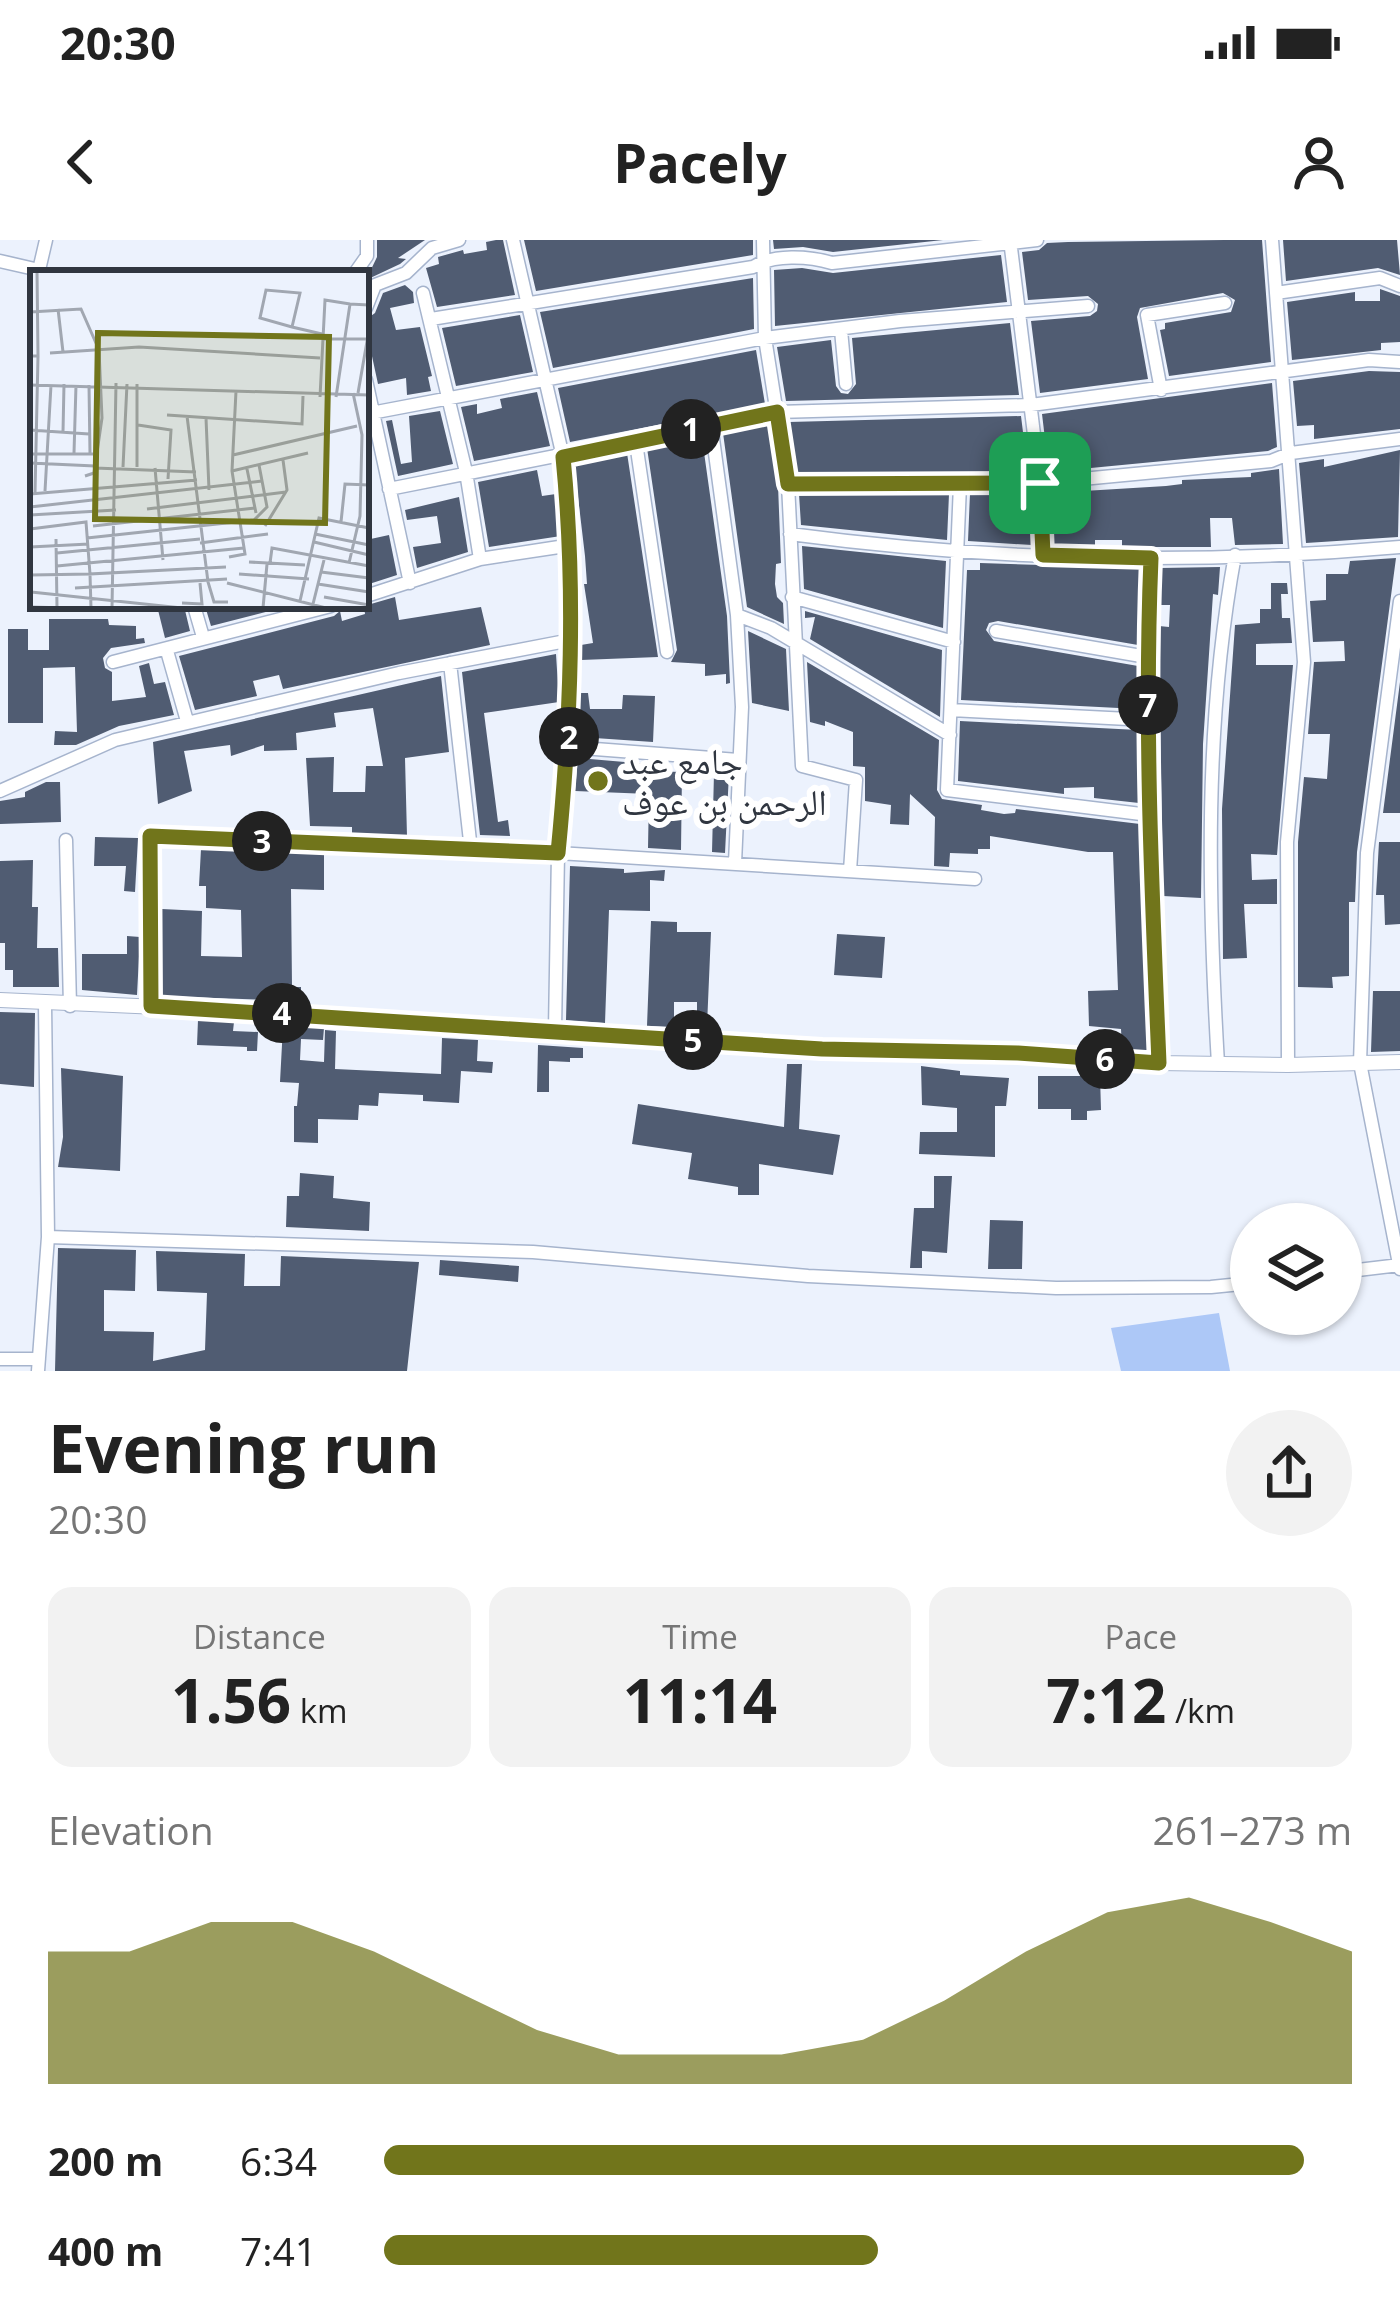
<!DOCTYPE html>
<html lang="en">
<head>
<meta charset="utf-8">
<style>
	:root { --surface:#fff; --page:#f2f2f2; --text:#222; --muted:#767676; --accent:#71751b }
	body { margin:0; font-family:"Open Sans","Noto Naskh Arabic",sans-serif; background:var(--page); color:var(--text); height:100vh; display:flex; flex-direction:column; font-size:45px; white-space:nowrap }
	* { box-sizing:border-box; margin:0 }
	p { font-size:39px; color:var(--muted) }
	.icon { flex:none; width:66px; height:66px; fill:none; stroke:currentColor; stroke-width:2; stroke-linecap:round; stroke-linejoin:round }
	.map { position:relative; height:1131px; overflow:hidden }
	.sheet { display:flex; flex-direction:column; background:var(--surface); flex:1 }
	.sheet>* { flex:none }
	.controls { position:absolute; left:1230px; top:963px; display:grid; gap:24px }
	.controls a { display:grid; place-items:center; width:132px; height:132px; border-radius:50%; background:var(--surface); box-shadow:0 3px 9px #0004; font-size:60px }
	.pin { position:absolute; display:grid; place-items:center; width:102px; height:102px; color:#fff; margin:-51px; border-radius:24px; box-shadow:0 6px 18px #0006 }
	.km { position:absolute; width:60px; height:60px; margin:-30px; border-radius:50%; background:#222; color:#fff; font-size:33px; line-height:60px; text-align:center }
	.round { display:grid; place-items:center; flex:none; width:126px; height:126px; border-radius:63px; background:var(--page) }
	.overview { display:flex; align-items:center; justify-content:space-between; height:204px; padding:0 48px }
	h1 { font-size:66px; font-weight:700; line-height:90px }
	.stats { display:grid; grid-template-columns:repeat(3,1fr); gap:18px; height:204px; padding:12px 48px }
	.stats div { display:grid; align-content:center; border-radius:24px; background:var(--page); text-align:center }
	.stats b { font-size:60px; font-weight:700 }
	.stats small { font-size:33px; font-weight:400 }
	.stats p { font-size:33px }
	.chart { height:336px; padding:24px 48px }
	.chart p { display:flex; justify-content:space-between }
	.chart svg { width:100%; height:216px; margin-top:12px; fill:var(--accent); opacity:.7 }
	ul { padding:0 48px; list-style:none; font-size:39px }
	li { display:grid; grid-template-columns:192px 144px 1fr; align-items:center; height:90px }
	li i { height:30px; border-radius:15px; background:var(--accent) }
	.status { display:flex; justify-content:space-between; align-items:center; height:84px; padding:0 60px; background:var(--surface); direction:ltr }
	.status svg { height:33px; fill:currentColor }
	header { display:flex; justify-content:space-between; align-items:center; height:156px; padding:0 48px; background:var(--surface); font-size:54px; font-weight:700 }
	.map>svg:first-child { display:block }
</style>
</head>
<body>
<div class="status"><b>20:30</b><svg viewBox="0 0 49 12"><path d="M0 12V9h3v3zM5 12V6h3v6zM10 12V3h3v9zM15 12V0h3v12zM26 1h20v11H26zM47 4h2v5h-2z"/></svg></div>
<header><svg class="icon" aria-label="back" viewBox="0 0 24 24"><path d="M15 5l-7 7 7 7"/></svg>Pacely<svg class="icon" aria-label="person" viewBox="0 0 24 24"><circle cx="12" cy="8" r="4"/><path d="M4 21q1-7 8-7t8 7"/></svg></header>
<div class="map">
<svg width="1400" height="1131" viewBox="0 0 1400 1131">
	<rect width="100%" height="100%" fill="#ecf2fd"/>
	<path fill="#adc8f7" d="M 1219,1073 L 1230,1131 L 1121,1131 L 1111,1088 Z"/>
	<path fill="#505c72" d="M 377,0 L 425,0 L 398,18 L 406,19 L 400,24 L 366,40 L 377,17 Z
		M 496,0 L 503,0 L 515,55 L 437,67 L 426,28 L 439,24 L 438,17 L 463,10 L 464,14 L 487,10 L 486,2 Z
		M 524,0 L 753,0 L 753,15 L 536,51 Z
		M 773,0 L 943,0 L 833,12 L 803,7 L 774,9 Z
		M 1224,0 L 1262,0 L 1271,122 L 1169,136 L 1160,90 L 1165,89 L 1165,83 L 1231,72 L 1235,60 L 1223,53 L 1140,68 L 1137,77 L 1148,139 L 1040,153 L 1031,81 L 1090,76 L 1097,71 L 1098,64 L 1088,56 L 1028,60 L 1022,12 L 1039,10 L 1047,3 L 1068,2 Z
		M 1283,0 L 1397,0 L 1400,35 L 1378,28 L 1286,41 Z
		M 1001,15 L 1007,62 L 775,86 L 774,30 L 802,28 L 833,33 Z
		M 753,38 L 754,89 L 553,128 L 540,72 Z
		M 405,45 L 413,52 L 414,63 L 390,68 L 396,90 L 420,87 L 432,136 L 428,137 L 431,151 L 407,155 L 406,138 L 378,144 L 370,107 L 366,107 L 368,78 L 375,73 L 383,53 Z
		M 1380,49 L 1400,56 L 1400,102 L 1381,103 L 1381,110 L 1292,120 L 1287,62 L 1355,52 L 1355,61 L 1380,61 Z
		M 520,75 L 533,132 L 456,146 L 442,88 Z
		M 1010,83 L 1019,155 L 786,161 L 777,107 L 831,100 L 836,146 L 841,153 L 848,154 L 856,144 L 852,98 Z
		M 756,110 L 765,164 L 570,202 L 558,148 Z
		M 1369,131 L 1400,132 L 1400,189 L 1314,199 L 1314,185 L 1297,186 L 1293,141 Z
		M 1272,143 L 1277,207 L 1268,211 L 1049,232 L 1042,174 Z
		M 537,152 L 550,206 L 474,221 L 461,167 L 477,164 L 477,174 L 502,168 L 500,159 Z
		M 440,171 L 453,224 L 398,236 L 386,181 L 392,180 L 401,224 L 412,222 L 409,176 Z
		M 1021,176 L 1028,233 L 797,233 L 789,182 Z
		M 768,184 L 778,245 L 781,323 L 776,324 L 775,344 L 777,357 L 783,363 L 784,384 L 747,367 L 723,193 Z
		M 702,198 L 727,376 L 730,443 L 726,444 L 726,434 L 705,436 L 705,424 L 671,422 L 677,410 L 647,208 Z
		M 1400,210 L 1398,297 L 1306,303 L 1299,223 L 1324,219 L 1324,227 Z
		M 627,213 L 658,417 L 581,420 L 581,405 L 593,403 L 584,344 L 587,344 L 585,316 L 574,223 Z
		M 1279,229 L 1283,304 L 1235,305 L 1232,278 L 1210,278 L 1211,307 L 1122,307 L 1122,300 L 1095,300 L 1095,307 L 1053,305 L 1051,253 L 1166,246 L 1182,244 L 1182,240 L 1251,237 L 1251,233 Z
		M 537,230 L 542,256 L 556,254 L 561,296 L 489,307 L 478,242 Z
		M 799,254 L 949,254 L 947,300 L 801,285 Z
		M 970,254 L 1030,254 L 1032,305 L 968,301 Z
		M 459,257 L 468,312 L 417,328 L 413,307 L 441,303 L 437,276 L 407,280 L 405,270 Z
		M 389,295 L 397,335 L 366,345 L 366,300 Z
		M 802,306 L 946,321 L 943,388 L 804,349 Z
		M 1396,318 L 1357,612 L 1355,662 L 1349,662 L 1349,736 L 1332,737 L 1333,748 L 1298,747 L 1298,602 L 1304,537 L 1327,539 L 1330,494 L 1308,494 L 1314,422 L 1345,421 L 1344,401 L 1313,402 L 1310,361 L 1326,360 L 1326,334 L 1348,334 L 1350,321 Z
		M 980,323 L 1140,328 L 1138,405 L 998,381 L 989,383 L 986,390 L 994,401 L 1138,426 L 1138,469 L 961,460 L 967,330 L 980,330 Z
		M 1220,327 L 1218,355 L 1213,354 L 1203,504 L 1201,658 L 1163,656 L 1159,386 L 1169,387 L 1170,365 L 1160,365 L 1161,328 Z
		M 1271,343 L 1287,343 L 1288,354 L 1281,354 L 1282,378 L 1290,378 L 1292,403 L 1256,404 L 1256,425 L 1293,425 L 1277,615 L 1251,614 L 1252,640 L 1277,639 L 1277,664 L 1244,664 L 1247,718 L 1223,719 L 1222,569 L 1235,385 L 1260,383 L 1260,369 L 1271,369 Z
		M 395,357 L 399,380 L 481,367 L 490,405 L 283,449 L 279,435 L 253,441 L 257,456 L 195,470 L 179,416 L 334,376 L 340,371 L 342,381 L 365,374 L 364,366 Z
		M 157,366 L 184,366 L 190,391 L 165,398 Z
		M 205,366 L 289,366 L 211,386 Z
		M 805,371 L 942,410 L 940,477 L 810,399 L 815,377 L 805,378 Z
		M 49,379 L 108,379 L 109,385 L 136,386 L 136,399 L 144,398 L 145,403 L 111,408 L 103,418 L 105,428 L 112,432 L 112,461 L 146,457 L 139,426 L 149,423 L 154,444 L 165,442 L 174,475 L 119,486 L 76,505 L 54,505 L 55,491 L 77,492 L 75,427 L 43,428 L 43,483 L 8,483 L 8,389 L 28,389 L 28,410 L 49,410 Z
		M 748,391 L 786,409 L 789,471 L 752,463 Z
		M 556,414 L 559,462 L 484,473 L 498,582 L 508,580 L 510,596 L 480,595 L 462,432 Z
		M 807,422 L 939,500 L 937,550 L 942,559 L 982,565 L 981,570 L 1004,574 L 1015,573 L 1016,569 L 1140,584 L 1148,811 L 1122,809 L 1121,789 L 1089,786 L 1088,751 L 1118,750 L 1113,612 L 1088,612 L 990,596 L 990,609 L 978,609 L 978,614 L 950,613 L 949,627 L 934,626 L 935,577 L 910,554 L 909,585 L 890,584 L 891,565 L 865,561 L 865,527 L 853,526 L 853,492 L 825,481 L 825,486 L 810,482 Z
		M 441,436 L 449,512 L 405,518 L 407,596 L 352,593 L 352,587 L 310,586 L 306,518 L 334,517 L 333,552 L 365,552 L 366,526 L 383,526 L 373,468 L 334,473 L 336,487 L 296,493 L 297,510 L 264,511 L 264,505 L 231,516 L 230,505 L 184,511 L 192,551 L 158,564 L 153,502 Z
		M 1400,442 L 1400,573 L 1383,573 Z
		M 580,453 L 588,453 L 590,469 L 622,469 L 623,455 L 655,456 L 653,502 L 580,497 Z
		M 960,481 L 1138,490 L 1139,563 L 1094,558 L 1094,547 L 1064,548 L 1064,554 L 958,541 Z
		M 578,518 L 648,524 L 647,531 L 682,532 L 681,610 L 648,608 L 649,554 L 575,551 Z
		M 714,533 L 729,533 L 725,613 L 712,612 Z
		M 46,542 L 60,542 L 61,582 L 0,584 L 0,561 L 25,557 L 25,552 Z
		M 95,597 L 138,598 L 135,652 L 124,651 L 126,626 L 94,626 Z
		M 1379,602 L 1400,602 L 1400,684 L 1385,685 L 1384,655 L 1376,655 Z
		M 201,609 L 324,614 L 324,650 L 291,649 L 292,747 L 301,747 L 301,761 L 161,756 L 162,669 L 202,671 L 201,716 L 242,717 L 241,670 L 206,668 L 206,646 L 199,646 Z
		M 33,620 L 32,667 L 38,667 L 37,708 L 58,708 L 59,747 L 13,747 L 13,730 L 5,730 L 5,703 L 0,703 L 0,621 Z
		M 570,626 L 624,629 L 624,633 L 665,630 L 664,641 L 650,640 L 650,671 L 609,670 L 605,783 L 566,780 Z
		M 651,681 L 677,682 L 677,692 L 711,692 L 707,786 L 697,786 L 697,762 L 674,762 L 674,787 L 647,786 Z
		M 837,694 L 885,697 L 882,738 L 834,735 Z
		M 127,696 L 140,697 L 137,755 L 82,750 L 82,714 L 127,714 Z
		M 1373,751 L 1400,751 L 1400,811 L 1371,812 Z
		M 0,772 L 35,773 L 34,847 L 0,844 Z
		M 198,780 L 234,782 L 233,791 L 258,792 L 257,811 L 247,811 L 247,807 L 197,805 Z
		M 283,786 L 324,788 L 323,800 L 301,799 L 300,820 L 324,822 L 325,790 L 336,791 L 335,829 L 441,834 L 442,798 L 478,800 L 477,821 L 493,822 L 492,833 L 461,831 L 459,863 L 423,861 L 423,855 L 379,853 L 378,866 L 359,865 L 358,880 L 318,879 L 318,903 L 294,902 L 294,866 L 297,866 L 299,843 L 280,842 Z
		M 538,805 L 583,808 L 583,818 L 570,818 L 570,822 L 549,821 L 549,852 L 537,852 Z
		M 787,824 L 802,824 L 799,889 L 840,895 L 833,935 L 759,924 L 759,955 L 738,955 L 738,947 L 688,939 L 692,913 L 632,904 L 638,864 L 784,887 Z
		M 921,826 L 960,831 L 960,835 L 1009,838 L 1006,866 L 995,866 L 995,917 L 919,914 L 920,892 L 957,892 L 957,868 L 922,865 Z
		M 61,828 L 123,836 L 120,931 L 58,927 L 63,897 Z
		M 1038,836 L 1100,836 L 1101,870 L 1087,871 L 1087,880 L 1071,880 L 1071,869 L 1038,869 Z
		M 300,933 L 334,936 L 333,958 L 370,962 L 369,991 L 286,987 L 287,956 L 299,956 Z
		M 934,936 L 952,936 L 947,1013 L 922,1011 L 922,1028 L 910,1028 L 914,968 L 934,968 Z
		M 990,980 L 1023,981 L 1022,1029 L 988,1029 Z
		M 58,1008 L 136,1010 L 135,1051 L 104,1050 L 104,1091 L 154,1092 L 153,1121 L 205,1110 L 207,1053 L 157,1051 L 156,1011 L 245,1014 L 244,1046 L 280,1046 L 281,1016 L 419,1022 L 407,1131 L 55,1131 Z
		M 440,1020 L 519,1026 L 518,1042 L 439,1035 Z"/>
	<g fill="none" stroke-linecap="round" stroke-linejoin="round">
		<g stroke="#a6b4cd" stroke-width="15">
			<path id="minor" d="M 513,0 L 563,217 L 572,305 L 569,507 L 558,613 L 555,790
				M 763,0 L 765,98 L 788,244 L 802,526 L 856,540 L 850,631
				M 1010,0 L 1040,243 L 1043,315
				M 1272,0 L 1304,422 L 1287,602 L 1288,825
				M 0,21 L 39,30 L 46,0
				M 355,33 L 367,16 L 367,0
				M 423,53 L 466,232 L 480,319
				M 1276,53 L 1380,38 L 1400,46
				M 366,68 L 375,45 L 406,33 L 432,8 L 459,0
				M 431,79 L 753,27 C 773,14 809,16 832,23 L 1037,0
				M 841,90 L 846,144
				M 366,140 L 410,343
				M 1161,150 L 1147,75 L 1225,63
				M 366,174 L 765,98 L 900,81 L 1088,66
				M 711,184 L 737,375 L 742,467 L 735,623
				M 636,203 L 667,412
				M 788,244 L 1040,243 L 1271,221 L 1291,213 L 1400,199
				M 960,245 L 947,550 L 1149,575
				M 389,249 L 777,172 L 1031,165 L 1369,120 L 1400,122
				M 790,294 C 991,321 1197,325 1400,307
				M 1151,318 C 1144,486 1152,654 1159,823
				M 366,356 L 480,319 L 572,305
				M 792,357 L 954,402
				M 1400,361 L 1367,613 L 1360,823 L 1400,1029
				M 194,366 L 203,397
				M 737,375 L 771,388 L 950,495
				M 996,391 L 1147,417
				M 167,411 L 187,481
				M 113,422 L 331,366
				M 450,423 L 471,610
				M 951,470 L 1148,480
				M 569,507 L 738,520
				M 0,551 L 115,500 L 399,433 L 571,400
				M 66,600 L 70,766
				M 151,766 L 150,596 L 558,613 L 975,639
				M 1218,824 C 1208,653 1204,484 1235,315
				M 48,997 L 533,1012 L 808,1036 L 1056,1048 L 1211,1047 L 1251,1043
				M 1341,1032 L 1400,1025
				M 0,1119 L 39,1119
				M 38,1131 L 48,997 L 45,764"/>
		</g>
		<g stroke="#a6b4cd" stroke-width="16">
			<path id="tertiary" d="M 0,760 L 316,774 L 822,809 L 1018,813 L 1159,823 L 1288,825 L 1400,822"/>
		</g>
		<use href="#minor" stroke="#fff" stroke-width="12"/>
		<use href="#tertiary" stroke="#fff" stroke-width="14"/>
	</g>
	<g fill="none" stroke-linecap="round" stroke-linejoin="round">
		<g stroke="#fff" stroke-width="24">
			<path id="route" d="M 777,172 L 788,244 L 1040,243 L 1043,315 L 1151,318 C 1144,486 1152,654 1159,823 L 1018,813 L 822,809 L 151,766 L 150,596 L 558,613 C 571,480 576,349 563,217 Z"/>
		</g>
		<use href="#route" stroke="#71751b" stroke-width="15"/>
	</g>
	<circle fill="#71751b" stroke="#fff" stroke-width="4.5" cx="598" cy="541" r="12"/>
	<g text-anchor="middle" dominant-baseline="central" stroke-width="12" stroke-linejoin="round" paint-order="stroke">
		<g font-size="36" fill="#303640" stroke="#fff" text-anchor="start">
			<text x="622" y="520">جامع عبد<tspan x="622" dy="41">الرحمن بن عوف</tspan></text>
		</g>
	</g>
	<g transform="translate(30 30)">
		<rect width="339" height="339" fill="#ecf2fd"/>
		<path fill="none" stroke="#a1a7b1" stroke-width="3" d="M 28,39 L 33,82M 0,42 L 51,39 L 69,80 L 72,148 L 64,203 L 55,206M 262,57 L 270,23 L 236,20 L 230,48 L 262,57 L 292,64M 292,69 L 337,69M 20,83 L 109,77 L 290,88M 0,86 L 8,86 L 7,1M 0,115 L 339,125M 59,115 L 60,184M 328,123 L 339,60M 290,127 L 295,30 L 320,34M 306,127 L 320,34 L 339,35M 137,145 L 272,154 L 273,126M 157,146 L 178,312 L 184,332 L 198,332M 176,148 L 179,220M 108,155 L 141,160 L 138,209M 0,160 L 59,164M 33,162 L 34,114M 44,183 L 46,115M 0,184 L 63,184M 203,185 L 327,156M 0,193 L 65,196M 93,197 L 97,114M 107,197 L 107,114M 65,198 L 166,202M 125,198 L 133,290M 217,199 L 226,243M 202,201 L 278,183M 15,221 L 21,115M 5,223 L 8,86M 0,224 L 167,210M 0,237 L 232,211M 117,239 L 256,222M 0,245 L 86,240M 311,252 L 315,214 L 339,215M 63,256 L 225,238M 235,256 L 257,220 L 253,190M 0,259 L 56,252 L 60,304 L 0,305M 285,264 L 339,275M 57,268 L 224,250 L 237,237 L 229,195M 26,269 L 27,338M 284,272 L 339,285M 170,273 L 238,264M 0,277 L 59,274M 27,283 L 170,269M 199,287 L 215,284 L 202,201 L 206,121M 219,292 L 275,295M 240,293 L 242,278 L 339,296M 319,293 L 330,246 L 332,165 L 323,123M 27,296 L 214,278M 291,302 L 339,308M 209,304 L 279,309M 197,313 L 296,338M 288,314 L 339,322M 45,318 L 197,309M 1,322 L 152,338M 294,327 L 339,335M 270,331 L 289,248 L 339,258M 152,333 L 172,334 L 170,313M 0,337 L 37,338M 61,338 L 60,304 L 196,297M 82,338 L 86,113M 233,338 L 237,294M 282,338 L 294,290"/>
		<path fill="#71751b" fill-opacity="0.15" stroke="#71751b" stroke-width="6" d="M 68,63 L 299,67 L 295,253 L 65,249 Z"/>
		<rect width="339" height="339" fill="none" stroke="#303640" stroke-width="6"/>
	</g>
</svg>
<div class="controls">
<a><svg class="icon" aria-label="layers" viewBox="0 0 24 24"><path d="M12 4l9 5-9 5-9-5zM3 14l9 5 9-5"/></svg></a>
</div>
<div class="pin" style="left:1040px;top:243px;background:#1e9e55"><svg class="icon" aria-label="arrive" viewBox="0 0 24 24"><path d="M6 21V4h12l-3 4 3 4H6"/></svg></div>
<b class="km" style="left:691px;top:189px">1</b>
<b class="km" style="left:569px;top:497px">2</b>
<b class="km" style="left:262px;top:601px">3</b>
<b class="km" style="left:282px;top:773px">4</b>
<b class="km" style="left:693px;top:800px">5</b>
<b class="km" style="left:1105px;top:819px">6</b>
<b class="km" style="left:1148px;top:465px">7</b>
</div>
<section class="sheet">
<div class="overview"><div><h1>Evening run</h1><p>20:30</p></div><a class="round"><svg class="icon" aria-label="share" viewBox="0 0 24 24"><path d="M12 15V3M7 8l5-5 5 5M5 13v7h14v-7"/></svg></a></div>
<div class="stats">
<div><p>Distance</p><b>1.56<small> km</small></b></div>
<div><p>Time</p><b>11:14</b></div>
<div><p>Pace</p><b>7:12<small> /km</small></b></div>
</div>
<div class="chart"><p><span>Elevation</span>261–273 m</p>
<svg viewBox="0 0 160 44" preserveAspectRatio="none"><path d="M0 44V17L10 17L20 11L30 11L40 17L50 25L60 33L70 38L80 38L90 38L100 35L110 27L120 17L130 9L140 6L150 11L160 17V44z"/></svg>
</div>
<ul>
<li><b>200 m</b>6:34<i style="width:95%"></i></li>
<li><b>400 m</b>7:41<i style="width:51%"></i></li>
</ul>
</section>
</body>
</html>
